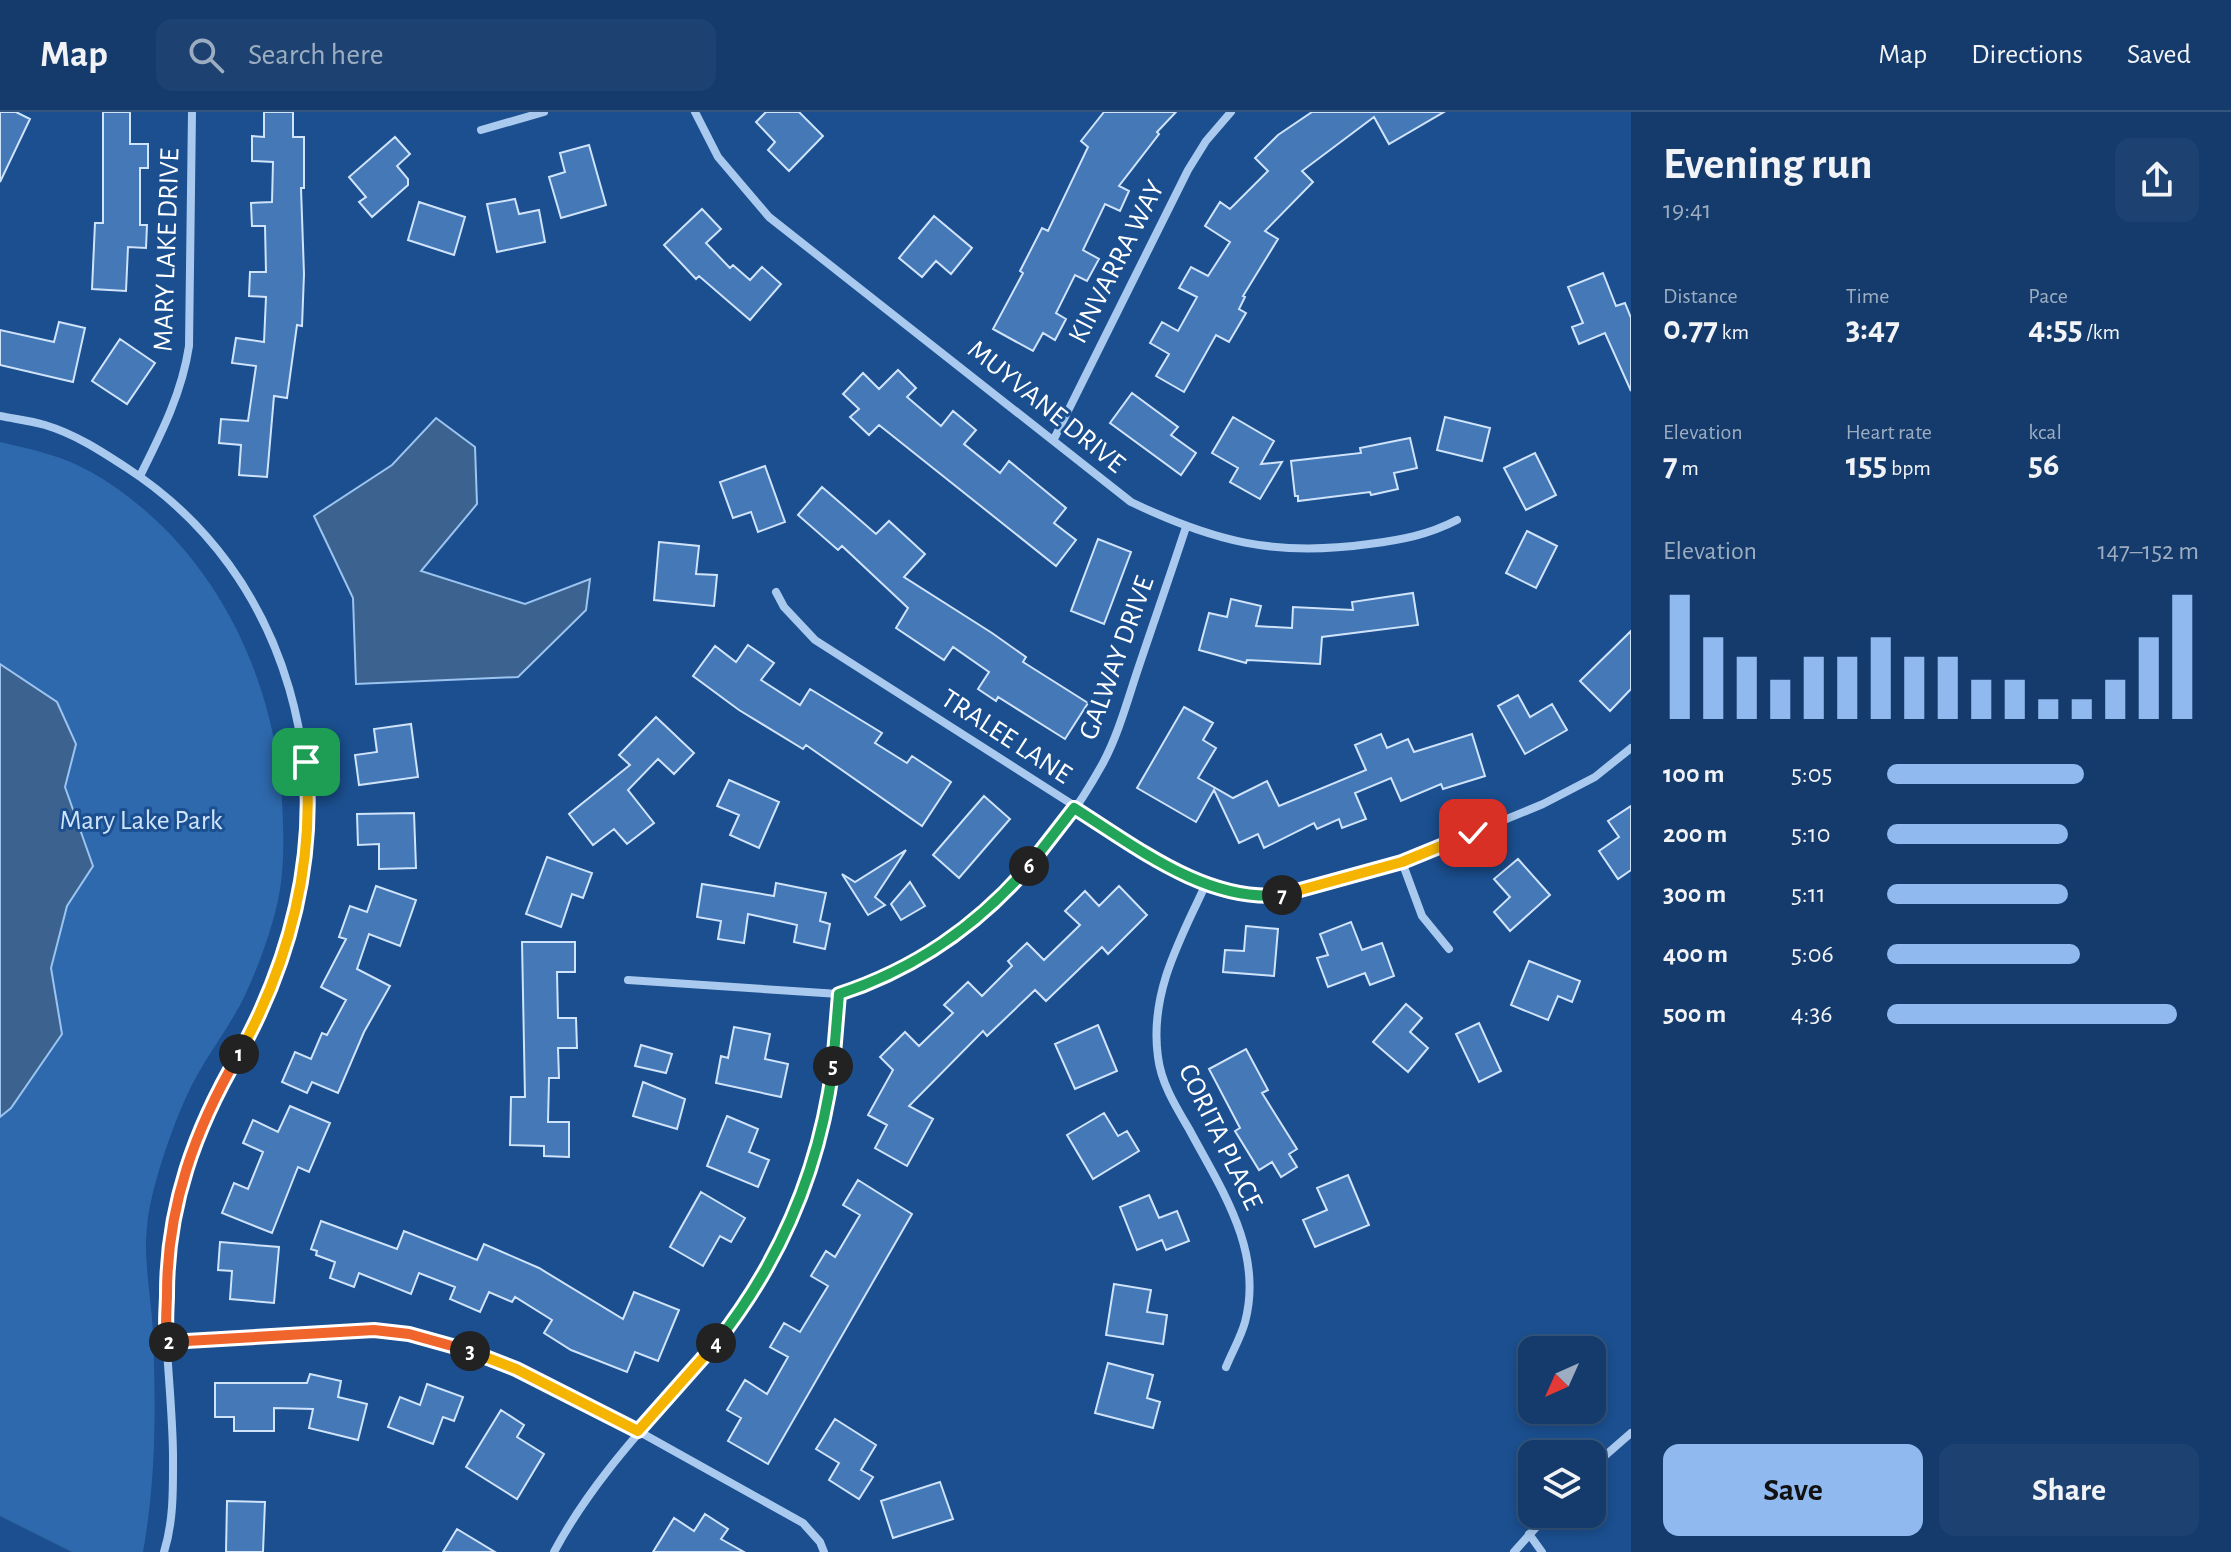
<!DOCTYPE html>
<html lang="en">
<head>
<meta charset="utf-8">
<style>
	:root { --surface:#143b6b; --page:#1d4271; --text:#f1f3f6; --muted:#9dadc1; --line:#33557e; --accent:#90b9f0 }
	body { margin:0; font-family:"Alegreya Sans",sans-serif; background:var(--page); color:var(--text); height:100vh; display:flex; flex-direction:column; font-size:30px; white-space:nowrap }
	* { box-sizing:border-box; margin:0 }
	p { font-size:26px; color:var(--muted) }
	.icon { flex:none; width:44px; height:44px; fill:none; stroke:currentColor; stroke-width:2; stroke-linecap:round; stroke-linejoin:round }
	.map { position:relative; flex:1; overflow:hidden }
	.sheet { display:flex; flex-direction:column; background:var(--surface); width:600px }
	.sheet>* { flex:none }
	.needle { width:52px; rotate:225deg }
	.tools { position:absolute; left:1518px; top:1224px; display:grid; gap:16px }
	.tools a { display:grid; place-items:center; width:88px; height:88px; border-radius:16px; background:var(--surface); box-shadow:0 4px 12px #0003,0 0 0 2px var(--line); font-size:40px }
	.pin { position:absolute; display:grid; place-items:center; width:68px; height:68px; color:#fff; margin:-34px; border-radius:16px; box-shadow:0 4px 12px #0006 }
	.km { position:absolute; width:40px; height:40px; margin:-20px; border-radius:50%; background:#222; color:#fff; font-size:22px; line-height:40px; text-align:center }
	.round { display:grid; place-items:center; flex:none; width:84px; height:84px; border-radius:16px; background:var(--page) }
	.overview { display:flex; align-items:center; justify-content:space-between; height:136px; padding:0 32px }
	h1 { font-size:44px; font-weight:700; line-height:60px }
	.stats { display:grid; grid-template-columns:repeat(3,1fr); gap:12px; height:136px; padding:8px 32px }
	.stats div { display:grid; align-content:center }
	.stats b { font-size:34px; font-weight:700 }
	.stats small { font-size:22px; font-weight:400 }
	.stats p { font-size:22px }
	.chart { height:224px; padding:16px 32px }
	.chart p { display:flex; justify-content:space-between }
	.chart svg { width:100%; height:144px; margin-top:8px; stroke:var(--accent); stroke-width:6 }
	.cta { display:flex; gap:16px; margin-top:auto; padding:16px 32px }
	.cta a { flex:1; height:92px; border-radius:16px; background:var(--accent); color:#111; font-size:32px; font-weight:700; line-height:92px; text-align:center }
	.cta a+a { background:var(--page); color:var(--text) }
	ul { padding:0 32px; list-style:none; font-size:26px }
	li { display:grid; grid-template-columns:128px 96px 1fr; align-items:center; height:60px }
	li i { height:20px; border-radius:10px; background:var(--accent) }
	header { display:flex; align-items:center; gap:48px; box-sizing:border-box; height:112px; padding:0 40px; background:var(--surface); border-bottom:2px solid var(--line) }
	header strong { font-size:38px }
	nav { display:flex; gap:44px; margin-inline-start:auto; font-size:28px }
	.search { width:560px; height:72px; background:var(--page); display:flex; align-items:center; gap:20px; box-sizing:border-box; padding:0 28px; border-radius:16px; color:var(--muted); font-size:30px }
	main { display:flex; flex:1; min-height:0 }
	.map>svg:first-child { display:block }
</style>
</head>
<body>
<header>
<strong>Map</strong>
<div class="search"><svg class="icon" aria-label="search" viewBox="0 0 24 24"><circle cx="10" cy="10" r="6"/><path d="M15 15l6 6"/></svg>Search here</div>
<nav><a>Map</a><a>Directions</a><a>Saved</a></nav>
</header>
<main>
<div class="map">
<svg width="1631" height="1440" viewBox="0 0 1631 1440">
	<rect width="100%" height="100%" fill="#1b4f8f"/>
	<path fill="#2e69ad" d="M 0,330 C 31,337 63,344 91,360 C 208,427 274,557 282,689 C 284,724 285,762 276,797 C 269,825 258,855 246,881 C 230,916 204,946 188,981 C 172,1015 150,1078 147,1115 C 143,1150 152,1188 153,1223 C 156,1296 156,1368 143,1440 L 72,1440 L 0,1404 Z"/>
	<path fill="#3c6290" stroke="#9cc4f0" stroke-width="2" d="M 436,306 L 475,335 L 477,392 L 421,459 L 525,492 L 590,467 L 586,498 L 518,565 L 356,572 L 353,486 L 314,404 L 392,353 Z
		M 0,552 L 57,590 L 76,632 L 65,675 L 93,754 L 67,794 L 51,856 L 62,922 L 11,996 L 0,1005 Z"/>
	<path fill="#4478b7" stroke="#cfe3fa" stroke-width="2" d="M 0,0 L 16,0 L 30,7 L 0,70 Z
		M 103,0 L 130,0 L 130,32 L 148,32 L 148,56 L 140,56 L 140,113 L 147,113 L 146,136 L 128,135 L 126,179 L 92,177 L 95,111 L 103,111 Z
		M 264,0 L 293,0 L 293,25 L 304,25 L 304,76 L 301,76 L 304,162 L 302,214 L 297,213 L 287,286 L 274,284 L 267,365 L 239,363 L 241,333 L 219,331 L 221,307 L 248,309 L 256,254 L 232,251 L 236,226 L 264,230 L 266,185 L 249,184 L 250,160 L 266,160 L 265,114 L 252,114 L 251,91 L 272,90 L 273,50 L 252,49 L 252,24 L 264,25 Z
		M 766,0 L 799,0 L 823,24 L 789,59 L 768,38 L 775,30 L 756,10 Z
		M 1104,0 L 1176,0 L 1157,20 L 1159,22 L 1119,74 L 1129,79 L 1120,99 L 1105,92 L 1083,138 L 1099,147 L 1087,169 L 1075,163 L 1056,201 L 1066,207 L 1055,228 L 1043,221 L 1033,239 L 993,217 L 1023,161 L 1020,159 L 1042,116 L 1048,119 L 1088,35 L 1081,29 Z
		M 1312,0 L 1444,0 L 1389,32 L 1374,5 L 1302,59 L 1313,70 L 1265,119 L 1278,127 L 1243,184 L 1245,185 L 1239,197 L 1246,201 L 1229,230 L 1216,223 L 1184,280 L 1156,264 L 1169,242 L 1150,231 L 1162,210 L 1178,219 L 1197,185 L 1179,176 L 1191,155 L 1208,164 L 1230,130 L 1205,114 L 1220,90 L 1230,97 L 1268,59 L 1255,46 L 1278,23 Z
		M 395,25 L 410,42 L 397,54 L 408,67 L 408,73 L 372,105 L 359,90 L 366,85 L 349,65 Z
		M 589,33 L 606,93 L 561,106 L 549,65 L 565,60 L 560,41 Z
		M 515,87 L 519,102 L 539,98 L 545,130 L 497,140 L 487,92 Z
		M 419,90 L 465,105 L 454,143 L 408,128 Z
		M 702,97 L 721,117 L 706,131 L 730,156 L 733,153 L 750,168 L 762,155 L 781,172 L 750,208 L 699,164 L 696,167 L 664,133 Z
		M 934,104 L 972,136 L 951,162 L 936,149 L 922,165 L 899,146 Z
		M 1603,161 L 1616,194 L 1625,191 L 1631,206 L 1631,279 L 1605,221 L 1579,232 L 1572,215 L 1583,211 L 1568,175 Z
		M 59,210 L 85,216 L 73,270 L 0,253 L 0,218 L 54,230 Z
		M 120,227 L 155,251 L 127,292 L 92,269 Z
		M 898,258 L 916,276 L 907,285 L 941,314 L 953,299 L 976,318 L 964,332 L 1000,361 L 1009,349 L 1066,396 L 1054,411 L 1076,428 L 1056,454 L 879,313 L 869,323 L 850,305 L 859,297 L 843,282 L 863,261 L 879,277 Z
		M 1132,281 L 1178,315 L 1171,323 L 1196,341 L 1181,363 L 1110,311 Z
		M 1233,305 L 1274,329 L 1261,352 L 1282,350 L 1260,387 L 1230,370 L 1238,356 L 1212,341 Z
		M 1445,305 L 1490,316 L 1482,349 L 1437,338 Z
		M 1410,326 L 1417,356 L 1394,361 L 1398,377 L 1371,383 L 1370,380 L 1298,389 L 1298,384 L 1295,384 L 1291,349 L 1361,341 L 1360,336 Z
		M 1535,341 L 1556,383 L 1526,398 L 1504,356 Z
		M 765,354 L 785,410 L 758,420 L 751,400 L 733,406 L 720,370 Z
		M 822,375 L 876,422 L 889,409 L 925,442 L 904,465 L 992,521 L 1026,545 L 1023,550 L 1088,591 L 1065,627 L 998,585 L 996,589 L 978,577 L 989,560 L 953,535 L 944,548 L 896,516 L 908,496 L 842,434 L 838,438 L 798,403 Z
		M 1527,419 L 1557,434 L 1536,476 L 1506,461 Z
		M 1098,427 L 1131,440 L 1104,512 L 1071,499 Z
		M 659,430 L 699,434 L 696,462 L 717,463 L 714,494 L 654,488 Z
		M 1413,481 L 1418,513 L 1322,525 L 1320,552 L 1247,548 L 1246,551 L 1199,538 L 1209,501 L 1227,505 L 1231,487 L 1261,494 L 1256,514 L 1292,516 L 1293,495 L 1353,498 L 1352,490 Z
		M 1631,519 L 1631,577 L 1610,599 L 1580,569 Z
		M 748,533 L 774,551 L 761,568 L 800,593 L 810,577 L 882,621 L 875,631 L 907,651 L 912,644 L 951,670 L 922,714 L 806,633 L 803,637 L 739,598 L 693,564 L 715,534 L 736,550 Z
		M 1518,583 L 1530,605 L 1552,592 L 1567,618 L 1525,642 L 1498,594 Z
		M 1184,595 L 1213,611 L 1203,628 L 1216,636 L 1198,666 L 1233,686 L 1267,669 L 1279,694 L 1366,658 L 1355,633 L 1381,622 L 1387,636 L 1408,627 L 1414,640 L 1472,622 L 1485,664 L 1443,677 L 1441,672 L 1401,689 L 1391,666 L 1355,681 L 1366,707 L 1342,716 L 1339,707 L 1317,717 L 1314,711 L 1264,736 L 1258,722 L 1239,731 L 1214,678 L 1196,710 L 1137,676 Z
		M 656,605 L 694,641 L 674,662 L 658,647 L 628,678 L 654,711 L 627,732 L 614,717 L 593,733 L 569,702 L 630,653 L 619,643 Z
		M 411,612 L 418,665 L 359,673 L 355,643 L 377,640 L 374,617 Z
		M 729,668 L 779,690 L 759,736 L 730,723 L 739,703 L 717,694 Z
		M 984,684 L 1010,707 L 959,766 L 933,743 Z
		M 1631,694 L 1631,758 L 1618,767 L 1599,739 L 1619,725 L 1608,709 Z
		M 414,701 L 416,756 L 379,757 L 379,732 L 358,733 L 357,702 Z
		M 906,738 L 875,785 L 885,793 L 868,803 L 842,762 L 855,770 Z
		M 547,745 L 592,761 L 583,786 L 572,782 L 561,815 L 526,802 Z
		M 1518,747 L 1550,783 L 1510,819 L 1494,800 L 1510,785 L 1494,767 Z
		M 910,770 L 925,794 L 901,808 L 891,792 Z
		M 776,771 L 826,781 L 820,809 L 830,812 L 825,837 L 794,830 L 797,813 L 748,802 L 744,831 L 718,827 L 721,809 L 697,805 L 702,772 L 774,784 Z
		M 376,774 L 416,788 L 400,834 L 369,822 L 357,857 L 390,874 L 364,920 L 338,981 L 312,970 L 307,981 L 282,970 L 295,940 L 311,947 L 322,921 L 327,923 L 346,888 L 321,875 L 346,827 L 339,825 L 350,794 L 367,800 Z
		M 1119,774 L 1147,803 L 1108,842 L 1102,835 L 1046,889 L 1035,878 L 987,924 L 983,919 L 909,994 L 933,1007 L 907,1054 L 875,1036 L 887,1013 L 868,1003 L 893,958 L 880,945 L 905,920 L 919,934 L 953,901 L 944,893 L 968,870 L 982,884 L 1012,854 L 1008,849 L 1027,831 L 1044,848 L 1080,813 L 1065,799 L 1085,779 L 1099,794 Z
		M 1351,810 L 1362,838 L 1382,831 L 1394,864 L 1370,873 L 1365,861 L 1328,875 L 1317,846 L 1328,843 L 1320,822 Z
		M 1246,814 L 1278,817 L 1274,864 L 1223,860 L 1225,838 L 1244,839 Z
		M 522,830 L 575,830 L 575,860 L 557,860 L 558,906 L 576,906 L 577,936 L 558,936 L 559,966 L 549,966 L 548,1010 L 569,1010 L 569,1045 L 544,1044 L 544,1034 L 510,1033 L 511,985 L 525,985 Z
		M 1529,849 L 1580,869 L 1572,890 L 1558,884 L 1548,908 L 1511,893 Z
		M 1406,892 L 1422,906 L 1410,920 L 1428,936 L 1408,960 L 1373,930 Z
		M 1479,911 L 1501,959 L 1479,970 L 1456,922 Z
		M 1098,913 L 1117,959 L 1075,977 L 1055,932 Z
		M 734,915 L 770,922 L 765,947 L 788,952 L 781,985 L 716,971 L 721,944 L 728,946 Z
		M 641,933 L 672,942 L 666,961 L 635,954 Z
		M 1246,937 L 1268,978 L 1262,981 L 1297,1037 L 1289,1042 L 1297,1055 L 1281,1065 L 1272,1050 L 1259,1058 L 1235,1019 L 1240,1016 L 1209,957 Z
		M 643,970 L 685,987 L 677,1017 L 633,1004 Z
		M 290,994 L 330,1011 L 309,1060 L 298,1055 L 272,1121 L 222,1101 L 234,1071 L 248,1077 L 263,1040 L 243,1031 L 253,1008 L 278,1020 Z
		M 1104,1001 L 1118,1024 L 1127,1019 L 1139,1039 L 1093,1067 L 1067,1023 Z
		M 727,1004 L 758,1017 L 749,1040 L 769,1048 L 758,1075 L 707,1054 Z
		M 1348,1063 L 1369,1113 L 1315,1135 L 1303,1108 L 1327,1098 L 1317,1076 Z
		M 858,1068 L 912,1102 L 768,1352 L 728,1329 L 741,1306 L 727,1298 L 745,1268 L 767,1282 L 788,1245 L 770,1235 L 784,1211 L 800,1220 L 828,1174 L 811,1164 L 826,1139 L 835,1145 L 860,1103 L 843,1093 Z
		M 701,1080 L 745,1106 L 731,1130 L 720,1124 L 703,1154 L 670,1135 Z
		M 1149,1083 L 1159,1106 L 1177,1099 L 1189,1129 L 1166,1138 L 1162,1128 L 1137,1138 L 1120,1095 Z
		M 321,1109 L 397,1137 L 404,1119 L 477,1148 L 484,1132 L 539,1156 L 623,1207 L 634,1180 L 679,1198 L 658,1249 L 635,1240 L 627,1260 L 571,1238 L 544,1221 L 552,1208 L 515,1185 L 512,1190 L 489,1180 L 480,1200 L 450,1187 L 455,1175 L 419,1161 L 411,1182 L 359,1161 L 354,1175 L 330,1166 L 335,1150 L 316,1143 L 317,1139 L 311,1137 Z
		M 220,1130 L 279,1135 L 274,1191 L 230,1187 L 232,1159 L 218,1158 Z
		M 1114,1172 L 1151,1178 L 1147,1200 L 1167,1203 L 1163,1232 L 1106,1223 Z
		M 1108,1251 L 1153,1263 L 1147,1286 L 1160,1290 L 1153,1316 L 1095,1301 Z
		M 310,1262 L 341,1269 L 338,1285 L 367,1292 L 358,1328 L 309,1316 L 313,1297 L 274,1296 L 274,1319 L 234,1319 L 234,1305 L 215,1305 L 215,1271 L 307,1271 Z
		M 427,1272 L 463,1285 L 454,1309 L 443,1305 L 433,1332 L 388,1315 L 400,1285 L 420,1293 Z
		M 501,1298 L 524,1313 L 517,1325 L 544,1342 L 517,1387 L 466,1355 Z
		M 835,1307 L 876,1333 L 861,1358 L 873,1365 L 859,1387 L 829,1368 L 839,1351 L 816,1337 Z
		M 940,1370 L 953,1407 L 893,1426 L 881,1389 Z
		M 227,1389 L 265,1390 L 263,1440 L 226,1440 Z
		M 705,1402 L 728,1417 L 721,1427 L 744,1440 L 653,1440 L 674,1406 L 694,1419 Z
		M 457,1417 L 495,1440 L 443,1440 Z"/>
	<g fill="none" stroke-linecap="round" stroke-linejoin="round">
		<path stroke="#a9c9ee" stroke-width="8" d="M 695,0 L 718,45 L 769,105 L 1131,390 C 1215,430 1275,445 1369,432 C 1401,428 1428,423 1457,408
			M 481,18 L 544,0
			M 0,304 C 15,307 31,309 45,313 C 75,322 101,339 127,356 C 292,463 343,671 281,852 C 264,903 233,945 210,993 C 193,1027 179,1068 172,1105 C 156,1182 172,1264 173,1342 C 173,1375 174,1408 164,1440
			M 1054,327 L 1188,58 L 1206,29 L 1231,0
			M 140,364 C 161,322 182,281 189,234 L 192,0
			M 776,480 L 784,495 L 815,528 L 1164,751 L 1206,772 L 1247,783 L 1279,784 L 1402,750 L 1543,692 L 1595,665 L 1631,636
			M 1402,750 L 1422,804 L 1449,837
			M 1206,772 C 1180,827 1149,882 1158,945 C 1161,971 1176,995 1189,1017 C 1221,1077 1264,1139 1245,1210 C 1241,1225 1232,1240 1226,1255
			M 628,868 L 839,882 C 957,843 1043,759 1103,651 C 1118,623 1127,590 1137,560 C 1153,512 1170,464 1186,415
			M 167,1230 L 374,1218 L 441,1229 L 516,1257 L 638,1319 L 803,1411 L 820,1430 L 824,1440
			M 1592,1355 L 1631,1321
			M 1529,1422 L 1542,1440
			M 554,1440 C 595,1363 655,1304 711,1238 C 800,1132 829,1017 839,882
			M 1514,1440 L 1548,1402"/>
	</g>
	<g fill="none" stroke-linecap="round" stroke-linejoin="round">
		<g stroke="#fff" stroke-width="16">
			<path id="split-1" d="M 239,942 C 289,851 315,754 306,650"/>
		</g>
		<g stroke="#fff" stroke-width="16">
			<path id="split-2" d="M 169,1230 C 164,1218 167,1196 167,1182 C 167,1094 195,1017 239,942"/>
		</g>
		<g stroke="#fff" stroke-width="16">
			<path id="split-3" d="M 169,1230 L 374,1218 L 409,1222 L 470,1239"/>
		</g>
		<g stroke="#fff" stroke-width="16">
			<path id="split-4" d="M 470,1239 L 516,1257 L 638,1319 L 716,1231"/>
		</g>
		<g stroke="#fff" stroke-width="16">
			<path id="split-5" d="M 716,1231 C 780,1150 820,1056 833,954"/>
		</g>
		<g stroke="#fff" stroke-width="16">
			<path id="split-6" d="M 833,954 L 839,882 C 915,857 976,815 1029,754"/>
		</g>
		<g stroke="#fff" stroke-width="16">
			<path id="split-7" d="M 1029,754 L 1074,696 C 1135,734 1206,791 1282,783"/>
		</g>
		<g stroke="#fff" stroke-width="16">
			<path id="split-8" d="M 1282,783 L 1402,750 L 1473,721"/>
		</g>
		<use href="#split-1" stroke="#f5b400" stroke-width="10"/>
		<use href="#split-2" stroke="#f0652b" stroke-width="10"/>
		<use href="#split-3" stroke="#f0652b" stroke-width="10"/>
		<use href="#split-4" stroke="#f5b400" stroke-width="10"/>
		<use href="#split-5" stroke="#22a559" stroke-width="10"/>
		<use href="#split-6" stroke="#22a559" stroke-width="10"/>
		<use href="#split-7" stroke="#22a559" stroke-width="10"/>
		<use href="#split-8" stroke="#f5b400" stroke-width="10"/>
	</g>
	<g text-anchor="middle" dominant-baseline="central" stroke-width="6" stroke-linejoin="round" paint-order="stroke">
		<g font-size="28" fill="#fff" stroke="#1b4f8f">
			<text transform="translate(167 138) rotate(-88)">MARY LAKE DRIVE</text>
			<text transform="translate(1117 150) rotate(-63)">KINVARRA WAY</text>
			<text transform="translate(1046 295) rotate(39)">MUYVANE DRIVE</text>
			<text transform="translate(1117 546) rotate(-70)">GALWAY DRIVE</text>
			<text transform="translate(1006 625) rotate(33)">TRALEE LANE</text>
			<text transform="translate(1220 1025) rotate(64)">CORITA PLACE</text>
		</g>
		<g font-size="28" fill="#cfe3fa" stroke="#1b4f8f">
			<text x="141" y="709">Mary Lake Park</text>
		</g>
	</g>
</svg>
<div class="tools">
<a><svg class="needle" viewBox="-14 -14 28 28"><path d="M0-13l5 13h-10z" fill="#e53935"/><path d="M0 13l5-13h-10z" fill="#9dadc1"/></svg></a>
<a><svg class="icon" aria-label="layers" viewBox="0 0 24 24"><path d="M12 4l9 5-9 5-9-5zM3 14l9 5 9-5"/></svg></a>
</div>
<div class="pin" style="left:306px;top:650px;background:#1e9e55"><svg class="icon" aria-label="arrive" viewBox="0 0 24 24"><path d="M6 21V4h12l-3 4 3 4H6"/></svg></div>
<div class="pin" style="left:1473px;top:721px;background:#d93025"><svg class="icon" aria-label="check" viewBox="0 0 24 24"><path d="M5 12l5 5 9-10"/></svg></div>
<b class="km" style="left:239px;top:942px">1</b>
<b class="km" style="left:169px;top:1230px">2</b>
<b class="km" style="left:470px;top:1239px">3</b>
<b class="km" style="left:716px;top:1231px">4</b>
<b class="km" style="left:833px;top:954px">5</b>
<b class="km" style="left:1029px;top:754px">6</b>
<b class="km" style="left:1282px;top:783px">7</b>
</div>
<section class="sheet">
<div class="overview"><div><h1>Evening run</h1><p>19:41</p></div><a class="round"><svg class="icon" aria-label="share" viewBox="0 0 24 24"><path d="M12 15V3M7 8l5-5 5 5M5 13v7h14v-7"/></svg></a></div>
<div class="stats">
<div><p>Distance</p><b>0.77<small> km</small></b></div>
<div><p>Time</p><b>3:47</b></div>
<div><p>Pace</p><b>4:55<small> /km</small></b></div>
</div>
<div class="stats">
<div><p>Elevation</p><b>7<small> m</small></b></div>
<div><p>Heart rate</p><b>155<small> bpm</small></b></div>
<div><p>kcal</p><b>56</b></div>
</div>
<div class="chart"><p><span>Elevation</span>147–152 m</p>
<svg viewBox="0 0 160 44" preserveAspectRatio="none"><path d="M5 44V6M15 44V19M25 44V25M35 44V32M45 44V25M55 44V25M65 44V19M75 44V25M85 44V25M95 44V32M105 44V32M115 44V38M125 44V38M135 44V32M145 44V19M155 44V6"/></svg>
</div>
<ul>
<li><b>100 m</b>5:05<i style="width:63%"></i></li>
<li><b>200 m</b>5:10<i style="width:58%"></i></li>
<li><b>300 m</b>5:11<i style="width:58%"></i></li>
<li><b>400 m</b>5:06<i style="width:62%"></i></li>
<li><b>500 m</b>4:36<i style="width:93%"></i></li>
</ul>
<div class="cta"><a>Save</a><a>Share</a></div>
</section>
</main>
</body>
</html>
